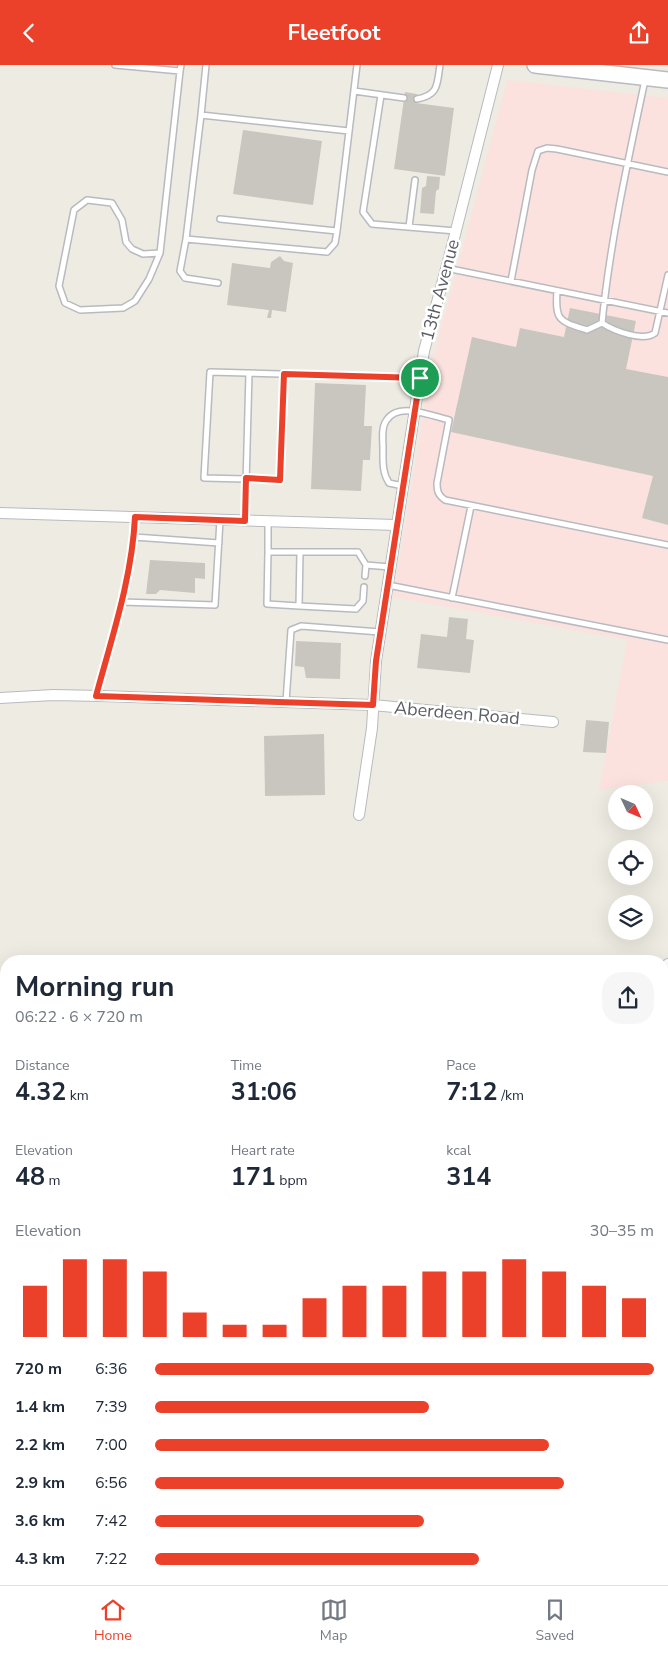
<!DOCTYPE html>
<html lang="en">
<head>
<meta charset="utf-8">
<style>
	:root { --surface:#fff; --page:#f6f6f7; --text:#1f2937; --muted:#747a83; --line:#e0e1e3; --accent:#eb412b }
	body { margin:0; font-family:"Nunito Sans",sans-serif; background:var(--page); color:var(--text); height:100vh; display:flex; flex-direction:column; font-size:19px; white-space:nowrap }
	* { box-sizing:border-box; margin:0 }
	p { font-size:16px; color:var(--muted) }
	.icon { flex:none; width:28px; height:28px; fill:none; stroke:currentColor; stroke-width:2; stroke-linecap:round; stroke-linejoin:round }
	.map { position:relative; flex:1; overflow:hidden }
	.panel { position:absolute; left:0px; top:890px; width:669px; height:630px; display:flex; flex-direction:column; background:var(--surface); border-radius:20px 20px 0 0; box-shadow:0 5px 20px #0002 }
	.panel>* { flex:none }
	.needle { width:32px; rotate:134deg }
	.fabs { position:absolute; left:608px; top:720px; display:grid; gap:10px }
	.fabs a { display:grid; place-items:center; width:45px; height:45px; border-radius:50%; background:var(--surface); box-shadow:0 5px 20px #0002; font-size:25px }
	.pin { position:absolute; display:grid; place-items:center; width:42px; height:42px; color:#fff; margin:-21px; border:2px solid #fff; border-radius:50%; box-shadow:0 1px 5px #0007 }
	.round { display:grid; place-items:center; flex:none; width:52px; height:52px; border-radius:20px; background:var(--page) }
	.summary { display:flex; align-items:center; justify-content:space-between; height:85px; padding:0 15px }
	h1 { font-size:28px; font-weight:700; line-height:38px }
	.metrics { display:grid; grid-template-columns:repeat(3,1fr); gap:8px; height:85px; padding:5px 15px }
	.metrics div { display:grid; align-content:center }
	.metrics b { font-size:25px; font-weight:700 }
	.metrics small { font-size:14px; font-weight:400 }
	.metrics p { font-size:14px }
	.chart { height:140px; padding:10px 15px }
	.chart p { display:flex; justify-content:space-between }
	.chart svg { width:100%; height:90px; margin-top:5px; stroke:var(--accent); stroke-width:6 }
	ul { padding:0 15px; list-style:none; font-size:16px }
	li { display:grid; grid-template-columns:80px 60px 1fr; align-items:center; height:38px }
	li i { height:12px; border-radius:6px; background:var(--accent) }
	header { display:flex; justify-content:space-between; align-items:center; height:65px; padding:0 15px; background:var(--accent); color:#fff; font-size:22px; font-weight:700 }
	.tabs { display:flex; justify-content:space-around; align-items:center; height:70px; border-top:1px solid var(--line); background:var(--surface); font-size:14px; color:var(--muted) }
	.tabs a { display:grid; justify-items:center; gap:2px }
	.tabs .current { color:var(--accent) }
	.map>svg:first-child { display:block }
</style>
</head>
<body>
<header><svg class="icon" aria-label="back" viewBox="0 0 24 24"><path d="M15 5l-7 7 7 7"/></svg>Fleetfoot<svg class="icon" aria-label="share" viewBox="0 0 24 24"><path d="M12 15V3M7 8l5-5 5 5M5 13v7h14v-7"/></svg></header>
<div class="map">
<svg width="668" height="1520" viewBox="0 0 668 1520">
	<rect width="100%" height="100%" fill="#eeece2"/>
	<path fill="#fbe2de" d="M 507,15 L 668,33 L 668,716 L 599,725 L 627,575 L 393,532 L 432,297 Z"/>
	<path fill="#a1d3ff" d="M 668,1270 L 668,1520 L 645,1520 L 639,1514 L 662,1514 L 662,1276 Z"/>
	<path fill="#c9c6c0" d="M 405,27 L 417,29 L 416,38 L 454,43 L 445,111 L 394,104 Z
		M 243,65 L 322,76 L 313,140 L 233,129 Z
		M 427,111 L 440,112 L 439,124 L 436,126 L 434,149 L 420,148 L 422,123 L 426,121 Z
		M 280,191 L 284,196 L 293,198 L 286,247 L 272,245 L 271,253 L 267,253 L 269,245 L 227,240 L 232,198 L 270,203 L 271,197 Z
		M 570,243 L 636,256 L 626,304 L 668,312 L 668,460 L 642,453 L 653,411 L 451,367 L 472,272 L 516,282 L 520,263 L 564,272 Z
		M 315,318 L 366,320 L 364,361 L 372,361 L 370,395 L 363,395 L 361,426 L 311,424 Z
		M 150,495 L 205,498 L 205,514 L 195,513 L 195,528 L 160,525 L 156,529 L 146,529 Z
		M 449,552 L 468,554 L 466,574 L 474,575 L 470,608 L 417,603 L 421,569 L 447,572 Z
		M 296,576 L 341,578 L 340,614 L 306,613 L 304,602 L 295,601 Z
		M 586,655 L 609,657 L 606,688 L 583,687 Z
		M 324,669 L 325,730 L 265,731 L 264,671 Z
		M 668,1078 L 668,1124 L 665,1127 L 662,1125 L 662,1084 Z"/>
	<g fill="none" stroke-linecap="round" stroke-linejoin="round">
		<g stroke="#b8babf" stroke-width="8">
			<path id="lane" d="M 115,0 L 180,6 L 181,0
				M 206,0 L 201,50 L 349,66
				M 354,26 L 404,33
				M 381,30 L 363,147 L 372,159 L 456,166
				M 417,34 C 439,30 437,19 440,0
				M 201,50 L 186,174 L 327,187 L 335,178 L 337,166 L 357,0
				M 220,154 L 337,166
				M 409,162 L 415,115
				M 186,174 L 180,206 L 185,213 L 218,218
				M 160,188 L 143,189 L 132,184 L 126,177 L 122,155 L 112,138 L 87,135 L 74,145 L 59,221 L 65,238 L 80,245 L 123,243 L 135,236 L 149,214 L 160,188 L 180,6
				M 446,203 L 668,248
				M 511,216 L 532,105 L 538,86 L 547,83 L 557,84 L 668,107
				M 557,226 C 555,256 559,256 587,265 L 602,258
				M 602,258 C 610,177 628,95 645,15
				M 602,258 C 614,266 643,277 655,268 L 668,210
				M 284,309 L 280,415 L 204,413 L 210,307 L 420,313
				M 403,421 L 389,418 C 382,407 383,396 383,384 C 383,376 381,363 386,356 C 398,336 432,351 449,355 L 437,418 C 437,426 438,430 445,435 L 668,480
				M 135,452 L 134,472 L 122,537 L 215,540 L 220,455
				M 245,456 L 249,308
				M 134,472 L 219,478
				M 268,487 L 268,456
				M 300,487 L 299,541 L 356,544 L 363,536 L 364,522
				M 366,500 L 390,502
				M 388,520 L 668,575
				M 452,533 L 471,441
				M 299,541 L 267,539 L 268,487 L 358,487 L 366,500 L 365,511
				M 96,631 L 122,537
				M 286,637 L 291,565 L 301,561 L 380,567
				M 662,1161 L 668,1155"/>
		</g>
		<g stroke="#b8babf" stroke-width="12">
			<path id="street" d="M 0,448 L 396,460
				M 0,633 L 53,630 L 101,631 L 373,640 L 553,657
				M 359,750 L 372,663 L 376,596 L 424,286 L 450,189 L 498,0
				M 662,905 L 668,899
				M 0,1237 L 6,1237
				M 299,1514 L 305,1520"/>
		</g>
		<g stroke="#b8bbc1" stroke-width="18">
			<path id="secondary" d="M 535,0 L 668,15"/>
		</g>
		<use href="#lane" stroke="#fff" stroke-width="5"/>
		<use href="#street" stroke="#fff" stroke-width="10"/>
		<use href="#secondary" stroke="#fff" stroke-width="15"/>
	</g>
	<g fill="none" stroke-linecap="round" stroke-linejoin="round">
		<g stroke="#fff" stroke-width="10">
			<path id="route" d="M 284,309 L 420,313 L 376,596 L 373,640 L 96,631 C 112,572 132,513 135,452 L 245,456 L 246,413 L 280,415 Z"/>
		</g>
		<use href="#route" stroke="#eb412b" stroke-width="6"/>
	</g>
	<g text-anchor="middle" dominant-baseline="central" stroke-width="5" stroke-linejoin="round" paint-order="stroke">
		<g font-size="18" fill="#5b5e64" stroke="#fff">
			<text transform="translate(440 225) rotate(-75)">13th Avenue</text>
			<text transform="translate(457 648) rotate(5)">Aberdeen Road</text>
		</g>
	</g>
</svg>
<div class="fabs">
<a><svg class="needle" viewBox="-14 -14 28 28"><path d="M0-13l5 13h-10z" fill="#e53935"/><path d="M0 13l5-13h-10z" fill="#747a83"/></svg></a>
<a><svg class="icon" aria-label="locate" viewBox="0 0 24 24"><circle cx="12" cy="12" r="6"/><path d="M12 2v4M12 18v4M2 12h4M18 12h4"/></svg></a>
<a><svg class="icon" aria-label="layers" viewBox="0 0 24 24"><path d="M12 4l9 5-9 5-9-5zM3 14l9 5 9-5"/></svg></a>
</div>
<div class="pin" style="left:420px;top:313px;background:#1e9e55"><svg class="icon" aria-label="arrive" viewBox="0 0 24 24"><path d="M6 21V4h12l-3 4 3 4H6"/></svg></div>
<section class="panel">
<div class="summary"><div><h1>Morning run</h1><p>06:22 · 6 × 720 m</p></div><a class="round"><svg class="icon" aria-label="share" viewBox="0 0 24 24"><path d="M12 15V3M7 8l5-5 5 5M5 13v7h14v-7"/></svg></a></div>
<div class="metrics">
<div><p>Distance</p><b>4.32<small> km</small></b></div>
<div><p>Time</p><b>31:06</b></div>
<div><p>Pace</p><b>7:12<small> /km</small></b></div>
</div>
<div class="metrics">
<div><p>Elevation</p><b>48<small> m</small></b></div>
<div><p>Heart rate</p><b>171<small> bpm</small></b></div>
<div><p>kcal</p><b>314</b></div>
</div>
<div class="chart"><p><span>Elevation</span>30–35 m</p>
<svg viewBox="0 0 160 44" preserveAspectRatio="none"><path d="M5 44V19M15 44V6M25 44V6M35 44V12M45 44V32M55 44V38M65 44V38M75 44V25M85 44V19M95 44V19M105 44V12M115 44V12M125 44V6M135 44V12M145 44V19M155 44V25"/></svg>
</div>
<ul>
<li><b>720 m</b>6:36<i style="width:100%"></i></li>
<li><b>1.4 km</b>7:39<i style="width:55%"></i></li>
<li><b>2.2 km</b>7:00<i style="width:79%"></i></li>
<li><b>2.9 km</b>6:56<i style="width:82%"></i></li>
<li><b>3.6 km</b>7:42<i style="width:54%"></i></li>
<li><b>4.3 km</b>7:22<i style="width:65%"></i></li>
</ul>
</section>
</div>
<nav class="tabs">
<a class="current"><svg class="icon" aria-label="home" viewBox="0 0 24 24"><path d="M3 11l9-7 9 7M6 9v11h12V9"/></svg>Home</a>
<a><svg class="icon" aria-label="map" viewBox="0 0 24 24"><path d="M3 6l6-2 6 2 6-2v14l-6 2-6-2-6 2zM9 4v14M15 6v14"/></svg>Map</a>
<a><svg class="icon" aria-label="saved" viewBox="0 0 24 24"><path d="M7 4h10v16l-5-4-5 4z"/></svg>Saved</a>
</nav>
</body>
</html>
